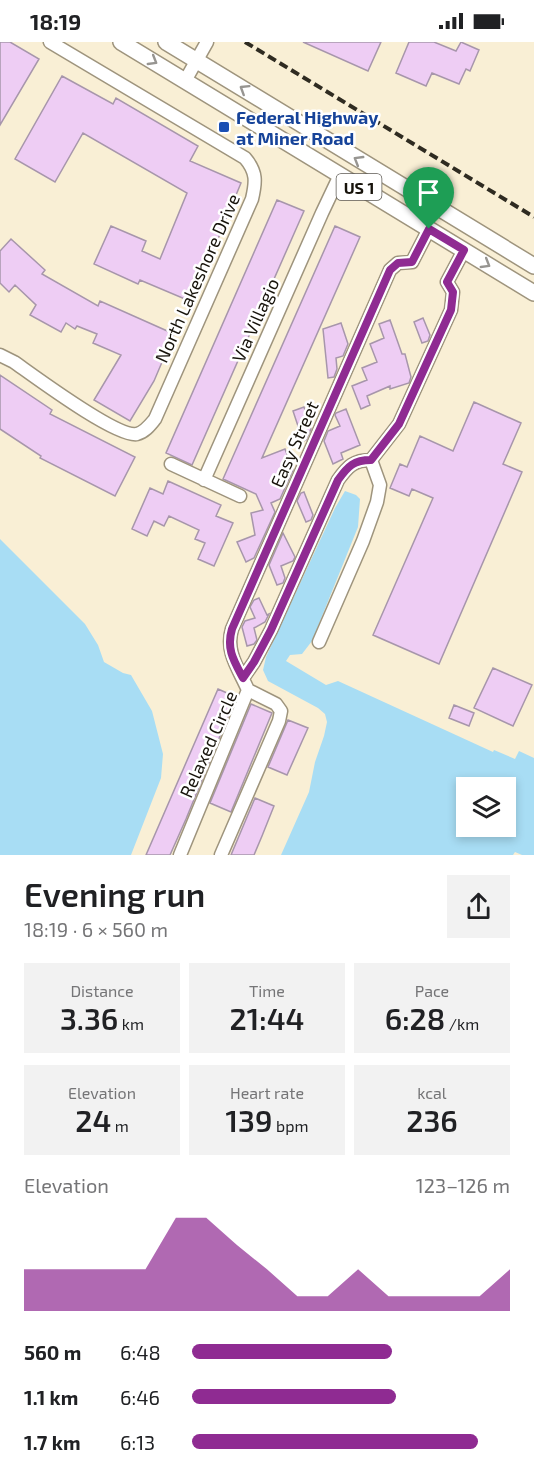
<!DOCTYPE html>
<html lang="en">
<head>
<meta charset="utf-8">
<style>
	:root { --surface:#fff; --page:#f2f2f2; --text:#202124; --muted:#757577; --accent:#8f2b92 }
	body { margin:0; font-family:"Exo 2",sans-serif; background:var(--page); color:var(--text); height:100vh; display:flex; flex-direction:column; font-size:22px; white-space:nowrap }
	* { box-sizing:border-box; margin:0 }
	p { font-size:20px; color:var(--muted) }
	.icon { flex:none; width:33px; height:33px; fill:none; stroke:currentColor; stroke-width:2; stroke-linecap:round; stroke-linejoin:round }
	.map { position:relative; height:813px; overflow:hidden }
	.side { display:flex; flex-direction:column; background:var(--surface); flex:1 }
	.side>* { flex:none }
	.buttons { position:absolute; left:456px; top:735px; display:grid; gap:12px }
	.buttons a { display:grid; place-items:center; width:60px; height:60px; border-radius:0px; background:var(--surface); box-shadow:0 3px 9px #0003; font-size:30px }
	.pin { position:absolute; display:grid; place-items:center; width:51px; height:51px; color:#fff; margin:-62px -26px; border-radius:50% 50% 50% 0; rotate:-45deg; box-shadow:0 0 6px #0007 }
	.pin .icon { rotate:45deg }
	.round { display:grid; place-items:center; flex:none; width:63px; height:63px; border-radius:0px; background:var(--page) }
	.headline { display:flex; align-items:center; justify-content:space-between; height:102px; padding:0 24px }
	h1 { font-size:33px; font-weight:600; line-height:45px }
	.metrics { display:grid; grid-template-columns:repeat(3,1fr); gap:9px; height:102px; padding:6px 24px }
	.metrics div { display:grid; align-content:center; border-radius:0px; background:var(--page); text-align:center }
	.metrics b { font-size:30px; font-weight:600 }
	.metrics small { font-size:16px; font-weight:400 }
	.metrics p { font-size:16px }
	.chart { height:168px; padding:12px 24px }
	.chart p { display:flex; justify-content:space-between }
	.chart svg { width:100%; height:108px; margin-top:6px; fill:var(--accent); opacity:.7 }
	ul { padding:0 24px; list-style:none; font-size:20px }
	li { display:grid; grid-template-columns:96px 72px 1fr; align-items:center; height:45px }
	li i { height:15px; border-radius:8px; background:var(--accent) }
	.status { display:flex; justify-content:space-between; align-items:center; height:42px; padding:0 30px; background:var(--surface); direction:ltr }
	.status svg { height:16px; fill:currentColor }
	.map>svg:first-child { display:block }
</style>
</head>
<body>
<div class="status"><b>18:19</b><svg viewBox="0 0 49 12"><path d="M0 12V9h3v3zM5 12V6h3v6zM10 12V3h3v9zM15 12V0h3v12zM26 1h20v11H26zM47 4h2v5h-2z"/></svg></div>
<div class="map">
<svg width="534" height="813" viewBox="0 0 534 813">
	<rect width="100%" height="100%" fill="#f9efd5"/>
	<path fill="#a8ddf4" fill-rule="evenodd" d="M 345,449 L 356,453 L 360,457 L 358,485 L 312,599 L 302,612 L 290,613 L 286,619 L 326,643 L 338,639 L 493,710 L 494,708 L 515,717 L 519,709 L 534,716 L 534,813 L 522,813 L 515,810 L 513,813 L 281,813 L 309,750 L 315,720 L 324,694 L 327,680 L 325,672 L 318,666 L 268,639 L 263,628 L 266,615 L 335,466 ZM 466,746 L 506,746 L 506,784 L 466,784 Z
		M 0,497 L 85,582 L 98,603 L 104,620 L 123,631 L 131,633 L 152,669 L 163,712 L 161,736 L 131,813 L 0,813 Z"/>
	<path fill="#eecdf4" stroke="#a796ab" stroke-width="1.5" d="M 0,0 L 10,0 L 39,17 L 0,83 Z
		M 303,0 L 381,0 L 368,29 Z
		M 409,0 L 434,0 L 456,9 L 461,0 L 479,8 L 470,29 L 466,27 L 459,42 L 432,31 L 426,44 L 396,31 Z
		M 62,34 L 113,62 L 116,56 L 198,104 L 190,119 L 241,141 L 192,260 L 140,238 L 138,242 L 94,222 L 111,184 L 146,199 L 142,209 L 160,217 L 187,151 L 83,91 L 55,140 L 15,117 Z
		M 277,158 L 304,169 L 192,423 L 166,411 Z
		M 335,184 L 360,195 L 262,416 L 285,407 L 293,428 L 280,457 L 271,461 L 275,470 L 254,516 L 246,520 L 237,500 L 255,493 L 251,471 L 263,468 L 256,452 L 223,437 Z
		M 11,197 L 45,228 L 42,232 L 98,264 L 100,259 L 174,292 L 154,339 L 130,379 L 94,358 L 121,313 L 93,301 L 97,292 L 77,284 L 75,287 L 66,281 L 61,290 L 30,273 L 36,263 L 15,243 L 9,250 L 0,241 L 0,209 Z
		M 423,276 L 430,293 L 428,299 L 422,301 L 414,280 Z
		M 390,278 L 402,312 L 405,312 L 411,335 L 409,341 L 390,347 L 390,344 L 367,354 L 370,363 L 361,367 L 352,344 L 367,338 L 362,326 L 377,320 L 370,302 L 384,296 L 379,282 Z
		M 341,281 L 348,302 L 343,314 L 336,316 L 337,327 L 334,335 L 328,336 L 323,287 Z
		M 0,333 L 52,368 L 50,372 L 135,415 L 115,454 L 40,416 L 41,414 L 0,387 Z
		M 474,360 L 521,381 L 503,422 L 522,430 L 439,622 L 373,593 L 433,456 L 412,447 L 409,454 L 390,446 L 400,422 L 407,425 L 420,394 L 453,409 Z
		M 304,365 L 311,387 L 306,398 L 303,399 L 293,369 Z
		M 346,367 L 360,403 L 341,411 L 343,417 L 333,422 L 324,399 L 328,389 L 340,384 L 335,373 L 336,371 Z
		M 168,439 L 221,463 L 216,474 L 233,481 L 214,524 L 198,517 L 205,501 L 195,497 L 199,488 L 169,474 L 164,484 L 154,479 L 147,494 L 132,487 L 150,446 L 163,452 Z
		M 304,450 L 313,473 L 311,478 L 306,480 L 297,459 L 301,451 Z
		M 283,491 L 295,515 L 293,519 L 281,524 L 285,536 L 283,541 L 277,543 L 269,523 Z
		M 259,556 L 267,573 L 269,572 L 265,580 L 254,586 L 257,598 L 254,602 L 247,604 L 242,585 L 245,579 L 255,576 L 250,565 L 254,558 Z
		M 493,626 L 532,643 L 513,684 L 474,666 Z
		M 218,647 L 236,655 L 186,777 L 170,813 L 146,813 Z
		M 251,662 L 272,671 L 231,770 L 210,761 Z
		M 454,663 L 474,671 L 469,684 L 449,676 Z
		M 288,678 L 308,686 L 287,733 L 268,725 Z
		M 255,756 L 274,764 L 262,794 L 254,813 L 231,813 Z"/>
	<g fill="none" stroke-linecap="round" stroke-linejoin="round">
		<g stroke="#9e947d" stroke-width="15">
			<path id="minor" d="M 185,39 L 207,0
				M 0,313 L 14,320 C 34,334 117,396 137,392 C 145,390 150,383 155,377 L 252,157 C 256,140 257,130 245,116 L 50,0
				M 171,422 L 240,454
				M 204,438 L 322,171 L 340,133
				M 319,600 L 363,499 L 377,460 L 380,443 L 371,418 L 399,382 L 451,268 L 453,250 L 447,240 L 464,208
				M 243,636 L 254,620 L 271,588 L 338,438 C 348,424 354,418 371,418
				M 248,648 C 239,627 225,610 232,587 L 390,228 L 398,221 L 412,220 L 429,187
				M 180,813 L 248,648
				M 221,813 L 279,679 L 281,669 L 276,662 L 248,648"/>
		</g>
		<g stroke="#9e947d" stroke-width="18">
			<path id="major" d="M 121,0 L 534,251
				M 166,0 L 534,224"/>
		</g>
		<use href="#minor" stroke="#fff" stroke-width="12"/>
		<use href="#major" stroke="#fff" stroke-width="15"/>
		<path stroke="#2f2b21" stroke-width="4" stroke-dasharray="9 4.5" stroke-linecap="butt" d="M 245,0 L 534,175"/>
	</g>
	<defs><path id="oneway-chevron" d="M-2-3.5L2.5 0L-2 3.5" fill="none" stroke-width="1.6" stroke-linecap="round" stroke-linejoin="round" transform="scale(1.5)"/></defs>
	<g stroke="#979591">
		<use href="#oneway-chevron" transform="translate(153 19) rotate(31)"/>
		<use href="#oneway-chevron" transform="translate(244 47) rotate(-148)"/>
		<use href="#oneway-chevron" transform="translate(358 118) rotate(-149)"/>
		<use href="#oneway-chevron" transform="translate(486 222) rotate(31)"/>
	</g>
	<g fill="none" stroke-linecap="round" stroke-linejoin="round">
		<g stroke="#fff" stroke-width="12">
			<path id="route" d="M 429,187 L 464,208 L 447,240 L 453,250 L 451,268 L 399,382 L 371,418 C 354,418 348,424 338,438 L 271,588 L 254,620 L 243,636 C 234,619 226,607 232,587 L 390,228 L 398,221 L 412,220 Z"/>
		</g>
		<use href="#route" stroke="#8f2b92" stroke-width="8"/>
	</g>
	<rect fill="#1a4fb4" stroke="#fff" stroke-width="2" x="218" y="79" width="12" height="12" rx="3"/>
	<g text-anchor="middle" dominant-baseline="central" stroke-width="5" stroke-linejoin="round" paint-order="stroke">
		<rect fill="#fff" stroke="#5d5a54" stroke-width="1.5" x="336.5" y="132" width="45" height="26" rx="4.5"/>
		<g font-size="16" font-weight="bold" fill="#17130b">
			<text x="359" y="145">US 1</text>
		</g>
		<g font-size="18" font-weight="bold" fill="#164399" stroke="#fff" text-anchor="start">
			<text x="236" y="75">Federal Highway<tspan x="236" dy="21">at Miner Road</tspan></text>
		</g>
		<g font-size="18" fill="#17130b" stroke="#fff">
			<text transform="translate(197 236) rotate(-66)">North Lakeshore Drive</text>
			<text transform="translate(255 278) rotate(-66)">Via Villagio</text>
			<text transform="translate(294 402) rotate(-66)">Easy Street</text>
			<text transform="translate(208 702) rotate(-66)">Relaxed Circle</text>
		</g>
	</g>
</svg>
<div class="buttons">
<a><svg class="icon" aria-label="layers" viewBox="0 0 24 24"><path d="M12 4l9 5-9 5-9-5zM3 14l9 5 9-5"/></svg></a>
</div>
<div class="pin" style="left:429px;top:187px;background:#1e9e55"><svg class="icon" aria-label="arrive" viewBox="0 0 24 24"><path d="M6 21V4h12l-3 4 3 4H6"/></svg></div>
</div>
<section class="side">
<div class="headline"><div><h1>Evening run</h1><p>18:19 · 6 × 560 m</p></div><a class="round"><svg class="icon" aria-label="share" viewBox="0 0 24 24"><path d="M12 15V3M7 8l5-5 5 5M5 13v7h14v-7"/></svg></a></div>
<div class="metrics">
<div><p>Distance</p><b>3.36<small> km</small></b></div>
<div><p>Time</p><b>21:44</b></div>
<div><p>Pace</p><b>6:28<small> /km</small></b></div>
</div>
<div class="metrics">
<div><p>Elevation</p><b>24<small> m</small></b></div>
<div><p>Heart rate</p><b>139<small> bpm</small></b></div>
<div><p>kcal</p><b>236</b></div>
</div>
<div class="chart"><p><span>Elevation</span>123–126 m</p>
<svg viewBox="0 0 160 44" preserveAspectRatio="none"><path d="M0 44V27L10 27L20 27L30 27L40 27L50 6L60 6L70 17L80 27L90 38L100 38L110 27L120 38L130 38L140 38L150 38L160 27V44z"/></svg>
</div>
<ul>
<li><b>560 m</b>6:48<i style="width:63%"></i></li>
<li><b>1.1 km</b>6:46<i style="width:64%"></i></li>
<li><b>1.7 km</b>6:13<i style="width:90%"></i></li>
</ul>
</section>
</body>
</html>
